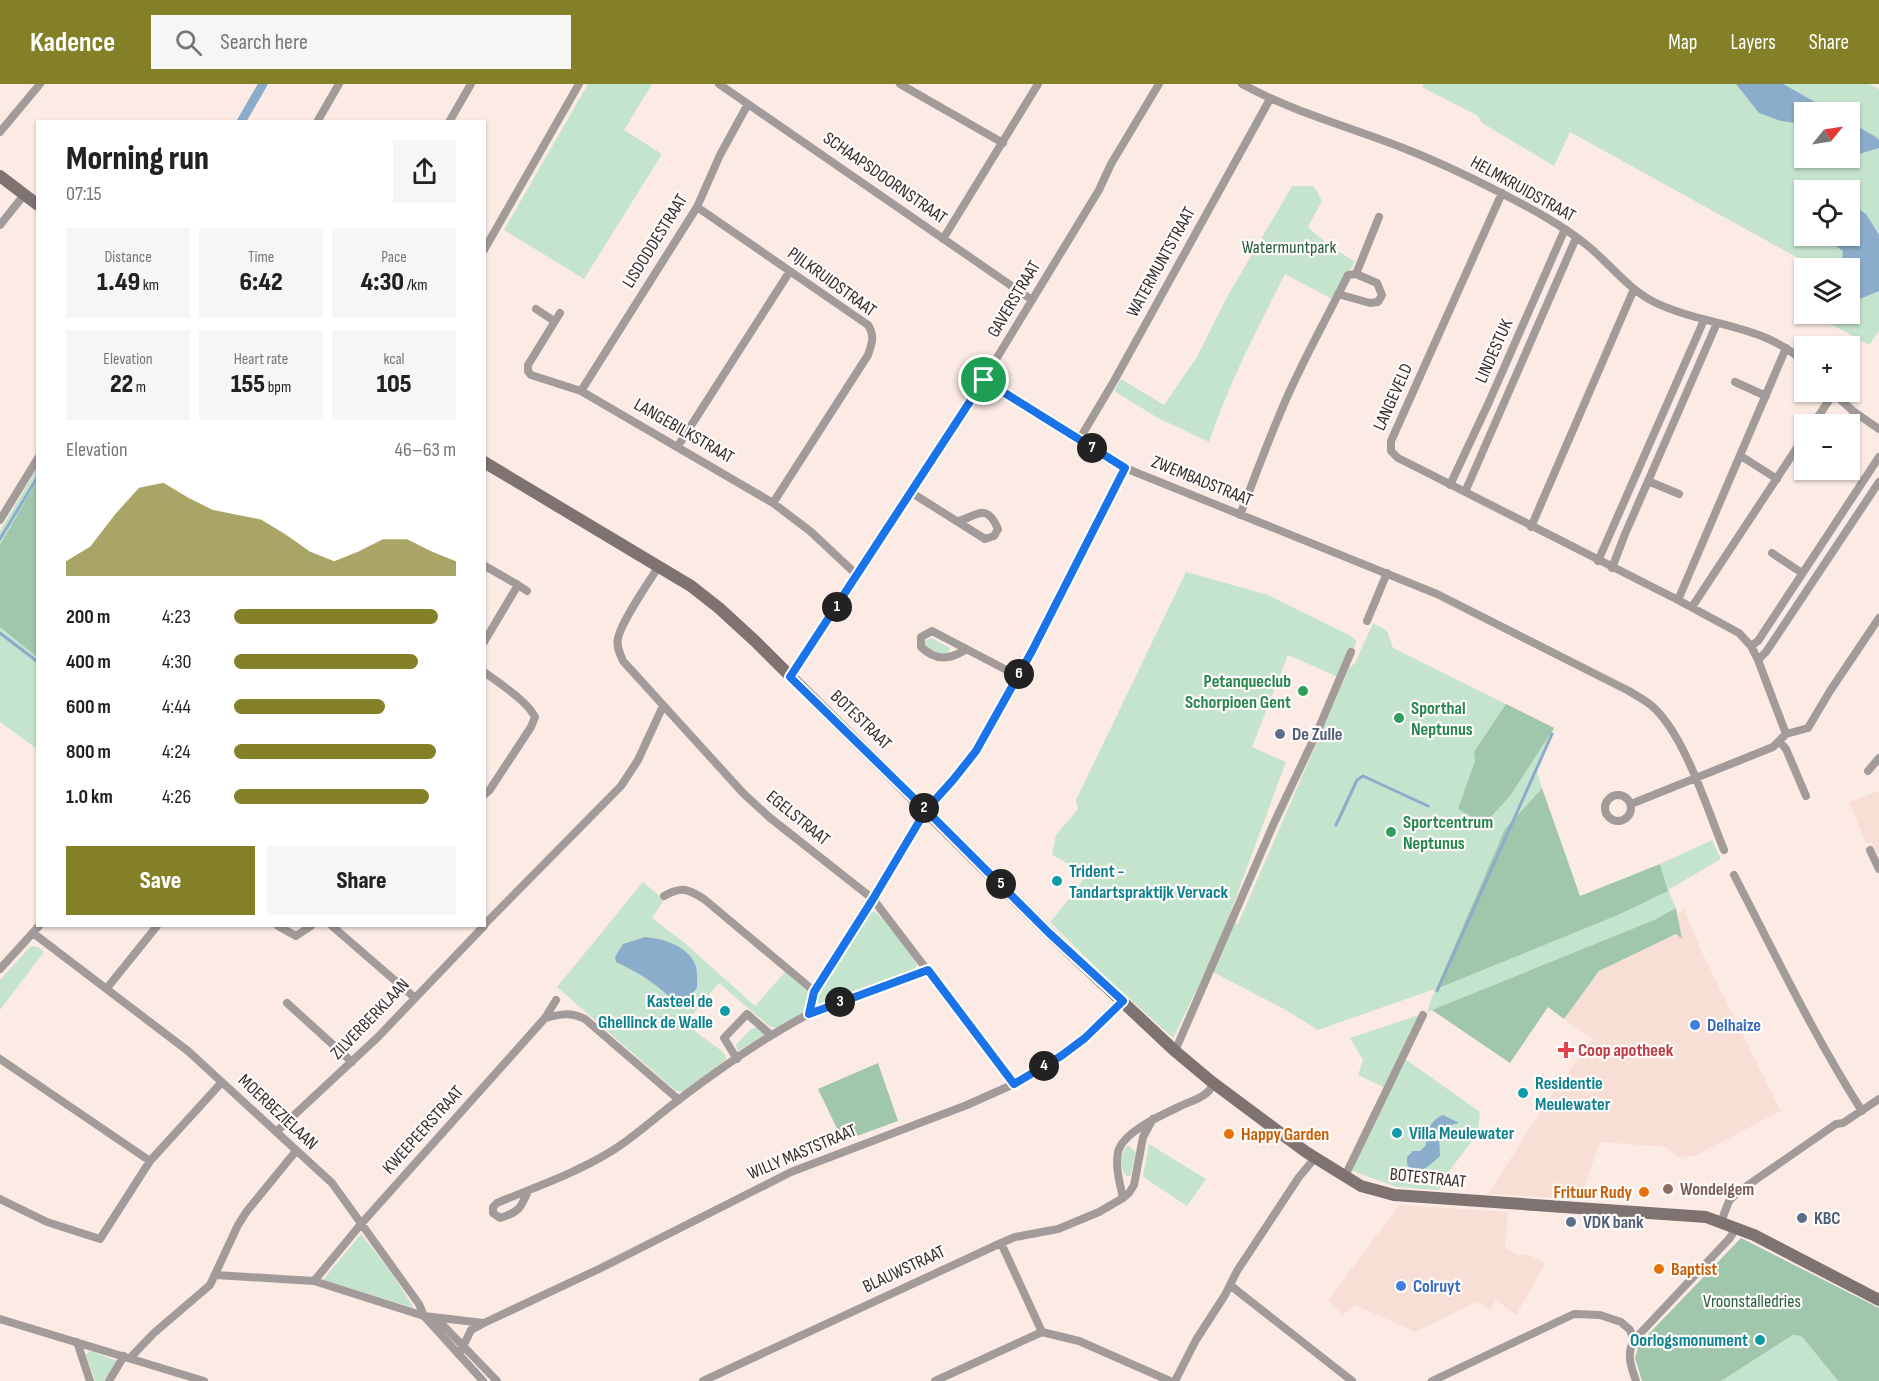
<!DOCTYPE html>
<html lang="en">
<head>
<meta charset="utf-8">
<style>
	:root { --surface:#fff; --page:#f6f6f6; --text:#222; --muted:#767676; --accent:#848028 }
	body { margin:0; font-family:"Sofia Sans Condensed",sans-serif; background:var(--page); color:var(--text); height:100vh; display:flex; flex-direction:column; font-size:22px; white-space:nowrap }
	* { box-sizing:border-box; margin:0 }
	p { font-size:20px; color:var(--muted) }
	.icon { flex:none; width:33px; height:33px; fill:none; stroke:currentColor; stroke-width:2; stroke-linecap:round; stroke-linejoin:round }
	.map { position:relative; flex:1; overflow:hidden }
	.side { position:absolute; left:36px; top:36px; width:450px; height:807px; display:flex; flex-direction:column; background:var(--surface); border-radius:0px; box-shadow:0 2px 4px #0004 }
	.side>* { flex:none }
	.needle { width:39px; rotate:60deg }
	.fabs { position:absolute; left:1794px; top:18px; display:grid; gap:12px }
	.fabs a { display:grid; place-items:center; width:66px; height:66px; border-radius:0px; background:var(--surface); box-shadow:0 2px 4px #0004; font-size:30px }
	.pin { position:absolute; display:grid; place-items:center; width:51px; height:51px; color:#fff; margin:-26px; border:3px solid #fff; border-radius:50%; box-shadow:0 2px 6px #0007 }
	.km { position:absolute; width:30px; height:30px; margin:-15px; border-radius:50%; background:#222; color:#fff; font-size:16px; line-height:30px; text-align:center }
	.round { display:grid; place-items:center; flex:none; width:63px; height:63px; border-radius:0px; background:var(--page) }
	.headline { display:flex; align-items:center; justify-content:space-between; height:102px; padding:0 30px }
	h1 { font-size:33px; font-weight:800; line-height:45px }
	.stats { display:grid; grid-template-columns:repeat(3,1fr); gap:9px; height:102px; padding:6px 30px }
	.stats div { display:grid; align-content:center; border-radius:0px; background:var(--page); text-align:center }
	.stats b { font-size:26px; font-weight:800 }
	.stats small { font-size:16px; font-weight:400 }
	.stats p { font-size:16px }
	.chart { height:168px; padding:12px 30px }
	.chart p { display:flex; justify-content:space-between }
	.chart svg { width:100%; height:108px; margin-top:6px; fill:var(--accent); opacity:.7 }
	.button { display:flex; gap:12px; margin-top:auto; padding:12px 30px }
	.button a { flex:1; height:69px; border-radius:0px; background:var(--accent); color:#fff; font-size:24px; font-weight:800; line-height:69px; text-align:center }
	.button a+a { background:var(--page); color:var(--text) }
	ul { padding:0 30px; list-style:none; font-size:20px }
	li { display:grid; grid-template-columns:96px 72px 1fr; align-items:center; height:45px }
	li i { height:15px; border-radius:8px; background:var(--accent) }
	header { display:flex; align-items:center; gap:36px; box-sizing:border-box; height:84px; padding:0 30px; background:var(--accent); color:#fff }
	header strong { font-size:28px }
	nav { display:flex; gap:33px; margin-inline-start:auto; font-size:21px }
	.search { width:420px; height:54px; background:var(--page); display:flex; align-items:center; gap:15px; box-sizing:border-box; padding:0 21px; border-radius:0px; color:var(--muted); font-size:22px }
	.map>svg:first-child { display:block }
</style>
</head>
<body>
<header>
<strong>Kadence</strong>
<div class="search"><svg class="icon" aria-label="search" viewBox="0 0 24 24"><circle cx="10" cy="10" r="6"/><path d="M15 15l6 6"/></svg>Search here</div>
<nav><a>Map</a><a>Layers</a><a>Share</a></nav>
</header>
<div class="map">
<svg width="1879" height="1297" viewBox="0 0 1879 1297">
	<rect width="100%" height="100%" fill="#fcebe4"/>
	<path fill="#f8dfd5" d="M 1879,707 L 1879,773 L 1872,758 L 1866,760 L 1849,718 Z
		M 1684,824 L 1700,864 L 1781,1027 L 1694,1072 L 1678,1073 L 1666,1063 L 1600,1058 L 1580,1115 L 1488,1110 L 1548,1016 L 1592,955 L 1564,935 L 1599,887 L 1677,850 L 1681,855 L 1678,830 Z
		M 1399,1121 L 1508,1128 L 1505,1164 L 1519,1171 L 1529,1171 L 1546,1179 L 1516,1231 L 1496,1216 L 1490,1226 L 1477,1218 L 1415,1248 L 1355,1221 L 1343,1231 L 1328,1216 Z"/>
	<path fill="#c5e4ce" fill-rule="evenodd" d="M 588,0 L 652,0 L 624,46 L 662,70 L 584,195 L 504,146 Z
		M 1424,0 L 1869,0 L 1879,5 L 1879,247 L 1869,261 L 1812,230 L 1850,230 L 1850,184 L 1816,184 L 1570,48 L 1554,82 L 1482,39 L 1478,32 L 1422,3 ZM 1804,28 L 1850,28 L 1850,74 L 1804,74 ZM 1804,106 L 1850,106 L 1850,152 L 1804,152 Z
		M 1292,102 L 1314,102 L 1322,117 L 1308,143 L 1326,159 L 1355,178 L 1332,215 L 1285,190 C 1257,245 1229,299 1209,358 L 1158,334 L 1114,307 L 1121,295 L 1164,321 L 1197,273 L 1226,215 Z
		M 37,384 L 37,665 L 0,638 L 0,447 Z
		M 1186,488 L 1268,511 L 1349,551 L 1357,557 L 1340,594 L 1288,571 L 1252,663 L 1286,678 L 1228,835 L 1238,840 L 1349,584 L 1355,579 L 1373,539 L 1387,547 L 1393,564 L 1554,644 L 1537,688 L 1542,704 L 1505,745 L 1437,904 L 1618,831 L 1668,806 L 1660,780 L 1712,756 L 1721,775 L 1668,806 L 1676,824 L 1654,836 L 1428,928 L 1427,927 L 1435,905 L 1318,946 L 1284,925 L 1207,885 L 1173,954 L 1114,901 L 1050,838 L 1075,808 L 1086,790 L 1052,771 L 1056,751 L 1078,725 L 1076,716 Z
		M 932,554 L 950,564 L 949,569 L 945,572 L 926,564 L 925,561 L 926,556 Z
		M 643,798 L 664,816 L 652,834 L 687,861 L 755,922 L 785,888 L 813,912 L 871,827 C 885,830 907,867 917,880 L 915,888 L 776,944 L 769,942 L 719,899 L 687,937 L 697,949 L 722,967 L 727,975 L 684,1008 L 676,1007 L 557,903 Z
		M 31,862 L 38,863 L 44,868 L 0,926 L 0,896 Z
		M 1422,930 L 1385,1004 L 1358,991 L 1363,976 L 1350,954 Z
		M 758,943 L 765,951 L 738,967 L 736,961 L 751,945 Z
		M 1405,975 L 1480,1028 L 1478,1049 L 1447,1090 L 1439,1106 L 1397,1103 L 1352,1087 Z
		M 1149,1060 L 1206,1095 L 1187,1122 L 1143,1093 Z
		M 1127,1062 L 1130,1062 L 1136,1069 L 1130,1092 L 1126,1092 C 1120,1083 1119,1071 1127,1062 Z
		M 361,1150 L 391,1188 L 414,1224 L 323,1196 Z
		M 1793,1251 L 1800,1252 L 1804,1255 L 1838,1297 L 1721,1297 Z
		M 90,1267 L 117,1277 L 104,1297 L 95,1297 L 86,1271 Z"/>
	<path fill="#a0c7ac" d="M 37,397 L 37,573 L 0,543 L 0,461 Z
		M 1506,620 L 1554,644 L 1510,712 L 1484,740 L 1458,725 L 1475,677 L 1474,668 Z
		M 1542,704 L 1580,812 L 1660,780 L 1668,807 L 1618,831 L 1436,905 L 1505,745 Z
		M 1676,824 L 1682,855 L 1676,850 L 1599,887 L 1564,935 L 1548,923 L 1510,979 L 1432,926 L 1654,836 Z
		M 878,979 L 898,1037 L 843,1057 L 818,1005 Z
		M 1741,1154 L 1879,1224 L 1879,1297 L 1838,1297 L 1804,1255 L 1800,1252 L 1793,1251 L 1721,1297 L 1642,1297 L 1635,1274 L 1639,1260 Z"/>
	<path fill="#8bacca" d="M 1736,0 L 1783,0 L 1833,28 L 1804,28 L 1804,40 L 1781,37 L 1759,29 Z
		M 1850,38 L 1876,53 L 1879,56 L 1879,64 L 1859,70 L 1850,64 Z
		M 1850,119 L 1866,130 L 1879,151 L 1879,207 L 1850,219 L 1850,184 L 1841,184 L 1843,167 L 1822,152 L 1850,152 Z
		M 645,853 C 664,855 686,861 695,880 C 698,886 697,897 697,904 C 678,928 672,913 654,900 C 642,891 629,884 616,878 L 615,873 L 623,860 Z
		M 1443,1031 L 1459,1039 L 1447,1042 L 1442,1047 L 1439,1053 L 1440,1072 C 1431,1080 1426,1086 1412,1088 L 1407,1080 L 1407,1073 L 1413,1067 L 1420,1067 L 1426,1061 C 1426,1048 1430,1036 1443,1031 Z"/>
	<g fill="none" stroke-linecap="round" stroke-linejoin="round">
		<path stroke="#8bacca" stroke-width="3" d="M 0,455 L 38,392
			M 0,549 L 38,578
			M 1336,741 L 1357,696 L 1363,692 L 1428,722
			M 1437,907 L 1552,650"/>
		<path stroke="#8bacca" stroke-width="9" d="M 241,38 L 263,0"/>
		<path stroke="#a39b9a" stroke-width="8" d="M 719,0 L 1032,216
			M 900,0 L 1003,59
			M 1242,0 C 1293,28 1350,43 1403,64 C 1437,77 1470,93 1503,110 C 1532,125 1562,141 1588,162 C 1610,180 1628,205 1654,218 C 1703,242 1762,239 1804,278
			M 317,38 L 339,0
			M 449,38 L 471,0
			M 0,48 L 40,0
			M 1502,109 L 1391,357 L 1391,367 L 1398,374 L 1418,384 L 1678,516 L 1739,549 L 1751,562 L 1758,576 L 1786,650
			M 697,123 L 868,241 C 875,252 872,259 868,271 L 773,419
			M 0,141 L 24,111
			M 943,155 L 1038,0
			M 484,166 L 579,0
			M 1356,190 L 1379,133
			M 536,225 L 554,237
			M 560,229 L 528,281 L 528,287 L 531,291 L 581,307 L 773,419 L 810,447 L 857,491
			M 984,295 L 1125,384 L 1437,510 L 1629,607 C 1637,612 1645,616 1652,622 C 1685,651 1707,725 1724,766
			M 1735,298 L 1766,312
			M 581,307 L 697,123 L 720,71 L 748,20
			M 1832,308 L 1853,327 L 1879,345
			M 1813,340 L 1834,309
			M 1079,356 L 1114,297 L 1270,15
			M 678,362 L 790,187
			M 1741,372 L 1777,395
			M 1648,397 L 1679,410
			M 1450,401 L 1489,318 L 1565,145
			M 1465,408 L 1576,154
			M 912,409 L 985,455 L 994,452 L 998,445 C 986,417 976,433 958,437
			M 1240,431 C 1253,398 1265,365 1279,332 C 1298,284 1325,238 1348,191 L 1356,190 L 1377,199 L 1382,211 L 1378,218 L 1370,219 L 1338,210
			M 0,436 L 38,374
			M 1531,443 L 1634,205
			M 1772,469 L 1802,489
			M 1598,477 L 1704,236
			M 658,483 C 648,500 622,536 618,554 C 616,562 620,570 623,577 L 743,709 L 769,733 L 873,815 L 1014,1000
			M 1612,484 L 1625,450 L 1717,239
			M 518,501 L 527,507
			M 1678,516 L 1786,264
			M 1692,523 L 1804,353
			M 1367,537 L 1387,489
			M 484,558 L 518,501 L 485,482
			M 1751,562 L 1758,557 L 1879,373
			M 965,566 C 949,576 936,577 921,563 L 921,553 L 932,547 L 1018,592
			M 1758,576 L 1766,568 L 1879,398
			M 484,588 C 499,599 527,617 535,633 L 531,643 L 489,707 L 484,711
			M 791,593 L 984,295 L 1099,106 L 1111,80 L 1159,0
			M 1786,650 L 1808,644 L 1830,607 L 1879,534
			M 1780,658 L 1786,665 L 1806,712
			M 1868,687 L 1879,674
			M1605 724a13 13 0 1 1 26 0a13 13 0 1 1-26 0Z
			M 1631,720 L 1773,663 L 1786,650
			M 1870,766 L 1879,785
			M 1734,791 C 1775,870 1814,952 1862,1027
			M 664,812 C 682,802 688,805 704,815 L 814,907
			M 484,841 L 621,702 L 638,676 L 663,622
			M 278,842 L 296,852 L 311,842
			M 332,842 L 414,913
			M 33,849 L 188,967 L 332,1099 L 401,1195 L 419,1220 L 424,1232 L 483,1297
			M 0,885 L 39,842
			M 107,904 L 157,842
			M 287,919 L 352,978
			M 809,930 L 814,907 L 873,815 L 911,749 L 926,726 L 953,696 L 976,667 L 1032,567 L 1125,384
			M 545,934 C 561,930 570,928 585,935 L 679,1016
			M 1175,967 L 1274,739 L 1318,646 L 1351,568
			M 0,975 L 150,1077
			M 737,975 L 724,954 L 747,930 L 771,951
			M 276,1048 L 378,953 L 484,842
			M 1345,1092 L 1423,931
			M 528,1107 C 521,1124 519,1128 500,1134 L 493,1129 L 493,1123 L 497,1119 C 535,1103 574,1090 610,1068 C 632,1055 651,1037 672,1021 C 715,988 761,955 809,930 L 928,886
			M 1123,1114 C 1120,1100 1115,1083 1118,1068 C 1123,1047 1166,1029 1185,1020 C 1197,1015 1208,1012 1214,999
			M 0,1115 L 47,1138 L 100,1155 L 150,1077 L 222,998
			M 1721,1138 L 1729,1117 L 1738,1108 L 1836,1040 L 1843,1039 L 1879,1015
			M 1001,1159 L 1042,1248
			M 216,1191 L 314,1197 L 424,1232 L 483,1239
			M 314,1197 L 361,1140 L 545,934 L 556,916
			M 1230,1201 L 1352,1297
			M 0,1235 L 204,1297
			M 437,1235 L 497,1297
			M 1042,1248 L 1079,1257 L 1170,1297
			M 77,1258 L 90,1297
			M 459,1271 L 471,1246 L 484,1239 L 599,1185 L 791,1088 L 967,1021 L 1014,1000 L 1061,972 L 1085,954 L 1123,917
			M 130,1274 L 154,1249 L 210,1201 L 238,1141 L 247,1127 L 296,1067
			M 109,1297 L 124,1272
			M 703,1297 L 1001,1159 L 1015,1153 L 1058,1145 L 1099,1128 L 1123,1114 L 1129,1109 L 1134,1101 L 1143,1053 L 1153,1035
			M 935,1297 L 1042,1248
			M 1175,1297 L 1196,1256 L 1225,1211 L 1237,1187 L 1299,1093 L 1315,1074
			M 1432,1297 L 1574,1230 L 1600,1231 L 1621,1238 L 1630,1246 L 1634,1256
			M 1636,1297 C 1631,1282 1626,1271 1634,1256 L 1729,1155 L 1737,1143"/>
		<path stroke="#7e7371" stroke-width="12" d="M 0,92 L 38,121
			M 484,378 L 691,502 L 719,524 L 755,557 L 1049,849 L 1175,967 L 1212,998 L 1306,1068 L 1361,1102 L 1394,1111 L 1706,1133 L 1754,1151 L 1879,1216"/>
	</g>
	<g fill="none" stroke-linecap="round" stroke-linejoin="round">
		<g stroke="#fff" stroke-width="12">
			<path id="route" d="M 984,296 L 790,593 L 926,726 L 873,815 L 814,908 L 809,930 L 928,886 L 1014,1000 L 1061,972 L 1085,954 L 1123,917 L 1049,849 L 926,726 L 953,696 L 976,667 L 1032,567 L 1125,384 L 984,296"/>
		</g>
		<use href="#route" stroke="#1a73e8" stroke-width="8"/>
	</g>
	<g fill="#2e9e5b" stroke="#fffbfa" stroke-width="2">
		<circle cx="1303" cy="607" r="6"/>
		<circle cx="1399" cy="634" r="6"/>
		<circle cx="1391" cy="748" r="6"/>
	</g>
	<g fill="#5c6f8a" stroke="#fffbfa" stroke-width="2">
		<circle cx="1280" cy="650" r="6"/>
		<circle cx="1802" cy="1134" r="6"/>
		<circle cx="1571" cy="1138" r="6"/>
	</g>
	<g fill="#0f9aa8" stroke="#fffbfa" stroke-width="2">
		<circle cx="1057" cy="797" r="6"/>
		<circle cx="725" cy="927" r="6"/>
		<circle cx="1523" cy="1009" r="6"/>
		<circle cx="1397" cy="1049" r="6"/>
		<circle cx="1760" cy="1256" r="6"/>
	</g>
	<g fill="#3f7fe0" stroke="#fffbfa" stroke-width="2">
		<circle cx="1695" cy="941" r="6"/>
		<circle cx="1401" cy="1202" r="6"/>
	</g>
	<path fill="#e0444e" stroke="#fffbfa" stroke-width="2" d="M1563 957h6v6h6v6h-6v6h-6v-6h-6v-6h6z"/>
	<g fill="#e8710a" stroke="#fffbfa" stroke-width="2">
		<circle cx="1229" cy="1050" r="6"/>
		<circle cx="1644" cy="1108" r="6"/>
		<circle cx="1659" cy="1185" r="6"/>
	</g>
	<circle fill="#8d6e63" stroke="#fffbfa" stroke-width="2" cx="1668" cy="1105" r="6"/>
	<g text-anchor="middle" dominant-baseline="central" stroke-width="4.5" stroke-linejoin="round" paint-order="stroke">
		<g font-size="18" fill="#332c2a" stroke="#fffbfa">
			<text transform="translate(885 94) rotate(35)">SCHAAPSDOORNSTRAAT</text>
			<text transform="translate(1523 105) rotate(29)">HELMKRUIDSTRAAT</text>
			<text transform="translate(655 157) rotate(-58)">LISDODDESTRAAT</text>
			<text transform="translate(1161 178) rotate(-61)">WATERMUNTSTRAAT</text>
			<text transform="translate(832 198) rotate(36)">PIJLKRUIDSTRAAT</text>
			<text transform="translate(1014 215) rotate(-59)">GAVERSTRAAT</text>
			<text transform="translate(1494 267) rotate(-66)">LINDESTUK</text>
			<text transform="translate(1393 313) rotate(-66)">LANGEVELD</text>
			<text transform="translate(684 347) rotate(30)">LANGEBILKSTRAAT</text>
			<text transform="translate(1202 397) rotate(22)">ZWEMBADSTRAAT</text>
			<text transform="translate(861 636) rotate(44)">BOTESTRAAT</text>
			<text transform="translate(798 734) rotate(39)">EGELSTRAAT</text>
			<text transform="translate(370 935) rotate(-46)">ZILVERBERKLAAN</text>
			<text transform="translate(278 1028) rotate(43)">MOERBEZIELAAN</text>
			<text transform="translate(423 1046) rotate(-48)">KWEEPEERSTRAAT</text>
			<text transform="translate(802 1068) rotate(-23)">WILLY MASTSTRAAT</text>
			<text transform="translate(1428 1094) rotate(6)">BOTESTRAAT</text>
			<text transform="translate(904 1185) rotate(-25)">BLAUWSTRAAT</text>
		</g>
		<g font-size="18" fill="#225f3a" stroke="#fffbfa">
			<text x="1289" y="163">Watermuntpark</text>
			<text x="1752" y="1217">Vroonstalledries</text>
		</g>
		<g font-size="18" font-weight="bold" fill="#27864d" stroke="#fffbfa" text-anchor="start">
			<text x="1291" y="597" text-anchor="end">Petanqueclub<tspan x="1291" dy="21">Schorpioen Gent</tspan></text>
			<text x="1411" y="624">Sporthal<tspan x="1411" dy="21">Neptunus</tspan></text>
			<text x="1403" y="738">Sportcentrum<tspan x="1403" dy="21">Neptunus</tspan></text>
		</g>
		<g font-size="18" font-weight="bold" fill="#4e5e75" stroke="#fffbfa" text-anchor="start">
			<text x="1292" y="650">De Zulle</text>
			<text x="1814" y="1134">KBC</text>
			<text x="1583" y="1138">VDK bank</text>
		</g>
		<g font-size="18" font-weight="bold" fill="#0d838f" stroke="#fffbfa" text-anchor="start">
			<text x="1069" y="787">Trident -<tspan x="1069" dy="21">Tandartspraktijk Vervack</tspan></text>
			<text x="713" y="917" text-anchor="end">Kasteel de<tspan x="713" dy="21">Ghellinck de Walle</tspan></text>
			<text x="1535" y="999">Residentie<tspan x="1535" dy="21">Meulewater</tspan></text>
			<text x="1409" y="1049">Villa Meulewater</text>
			<text x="1748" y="1256" text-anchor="end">Oorlogsmonument</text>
		</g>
		<g font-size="18" font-weight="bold" fill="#366cbe" stroke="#fffbfa" text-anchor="start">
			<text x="1707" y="941">Delhaize</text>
			<text x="1413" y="1202">Colruyt</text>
		</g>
		<g font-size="18" font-weight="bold" fill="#be3a42" stroke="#fffbfa" text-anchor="start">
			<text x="1578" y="966">Coop apotheek</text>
		</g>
		<g font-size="18" font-weight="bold" fill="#c56008" stroke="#fffbfa" text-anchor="start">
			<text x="1241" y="1050">Happy Garden</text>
			<text x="1632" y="1108" text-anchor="end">Frituur Rudy</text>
			<text x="1671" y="1185">Baptist</text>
		</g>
		<g font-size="18" font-weight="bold" fill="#785e54" stroke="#fffbfa" text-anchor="start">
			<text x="1680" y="1105">Wondelgem</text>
		</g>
	</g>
</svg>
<div class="fabs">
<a><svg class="needle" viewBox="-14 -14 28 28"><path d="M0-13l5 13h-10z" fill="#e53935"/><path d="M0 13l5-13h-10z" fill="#767676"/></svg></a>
<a><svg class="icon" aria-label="locate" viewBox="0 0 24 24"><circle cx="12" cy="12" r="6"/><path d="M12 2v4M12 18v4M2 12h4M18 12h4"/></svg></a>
<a><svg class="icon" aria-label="layers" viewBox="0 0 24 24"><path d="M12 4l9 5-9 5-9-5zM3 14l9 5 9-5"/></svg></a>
<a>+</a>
<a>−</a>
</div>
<div class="pin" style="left:984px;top:296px;background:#1e9e55"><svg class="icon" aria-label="arrive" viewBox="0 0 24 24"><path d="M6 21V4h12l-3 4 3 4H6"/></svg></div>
<b class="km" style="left:837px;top:523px">1</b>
<b class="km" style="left:924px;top:724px">2</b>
<b class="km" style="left:840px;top:918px">3</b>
<b class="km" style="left:1044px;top:982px">4</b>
<b class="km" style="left:1001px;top:800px">5</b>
<b class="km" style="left:1019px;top:590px">6</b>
<b class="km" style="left:1092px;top:364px">7</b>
<section class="side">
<div class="headline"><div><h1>Morning run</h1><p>07:15</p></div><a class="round"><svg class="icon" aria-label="share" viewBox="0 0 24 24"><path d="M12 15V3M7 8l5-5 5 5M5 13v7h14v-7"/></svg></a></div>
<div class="stats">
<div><p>Distance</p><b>1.49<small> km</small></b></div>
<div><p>Time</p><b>6:42</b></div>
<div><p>Pace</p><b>4:30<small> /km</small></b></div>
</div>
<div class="stats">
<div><p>Elevation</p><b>22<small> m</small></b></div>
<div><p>Heart rate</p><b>155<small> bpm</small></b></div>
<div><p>kcal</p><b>105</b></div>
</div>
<div class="chart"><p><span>Elevation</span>46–63 m</p>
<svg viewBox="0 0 160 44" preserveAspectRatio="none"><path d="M0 44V38L10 32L20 19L30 8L40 6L50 12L60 17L70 19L80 21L90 27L100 34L110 38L120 34L130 29L140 29L150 34L160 38V44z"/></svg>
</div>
<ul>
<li><b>200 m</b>4:23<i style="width:92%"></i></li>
<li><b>400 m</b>4:30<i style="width:83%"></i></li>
<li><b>600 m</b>4:44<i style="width:68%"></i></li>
<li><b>800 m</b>4:24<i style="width:91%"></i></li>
<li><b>1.0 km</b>4:26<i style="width:88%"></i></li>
</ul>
<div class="button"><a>Save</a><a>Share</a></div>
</section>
</div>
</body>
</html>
